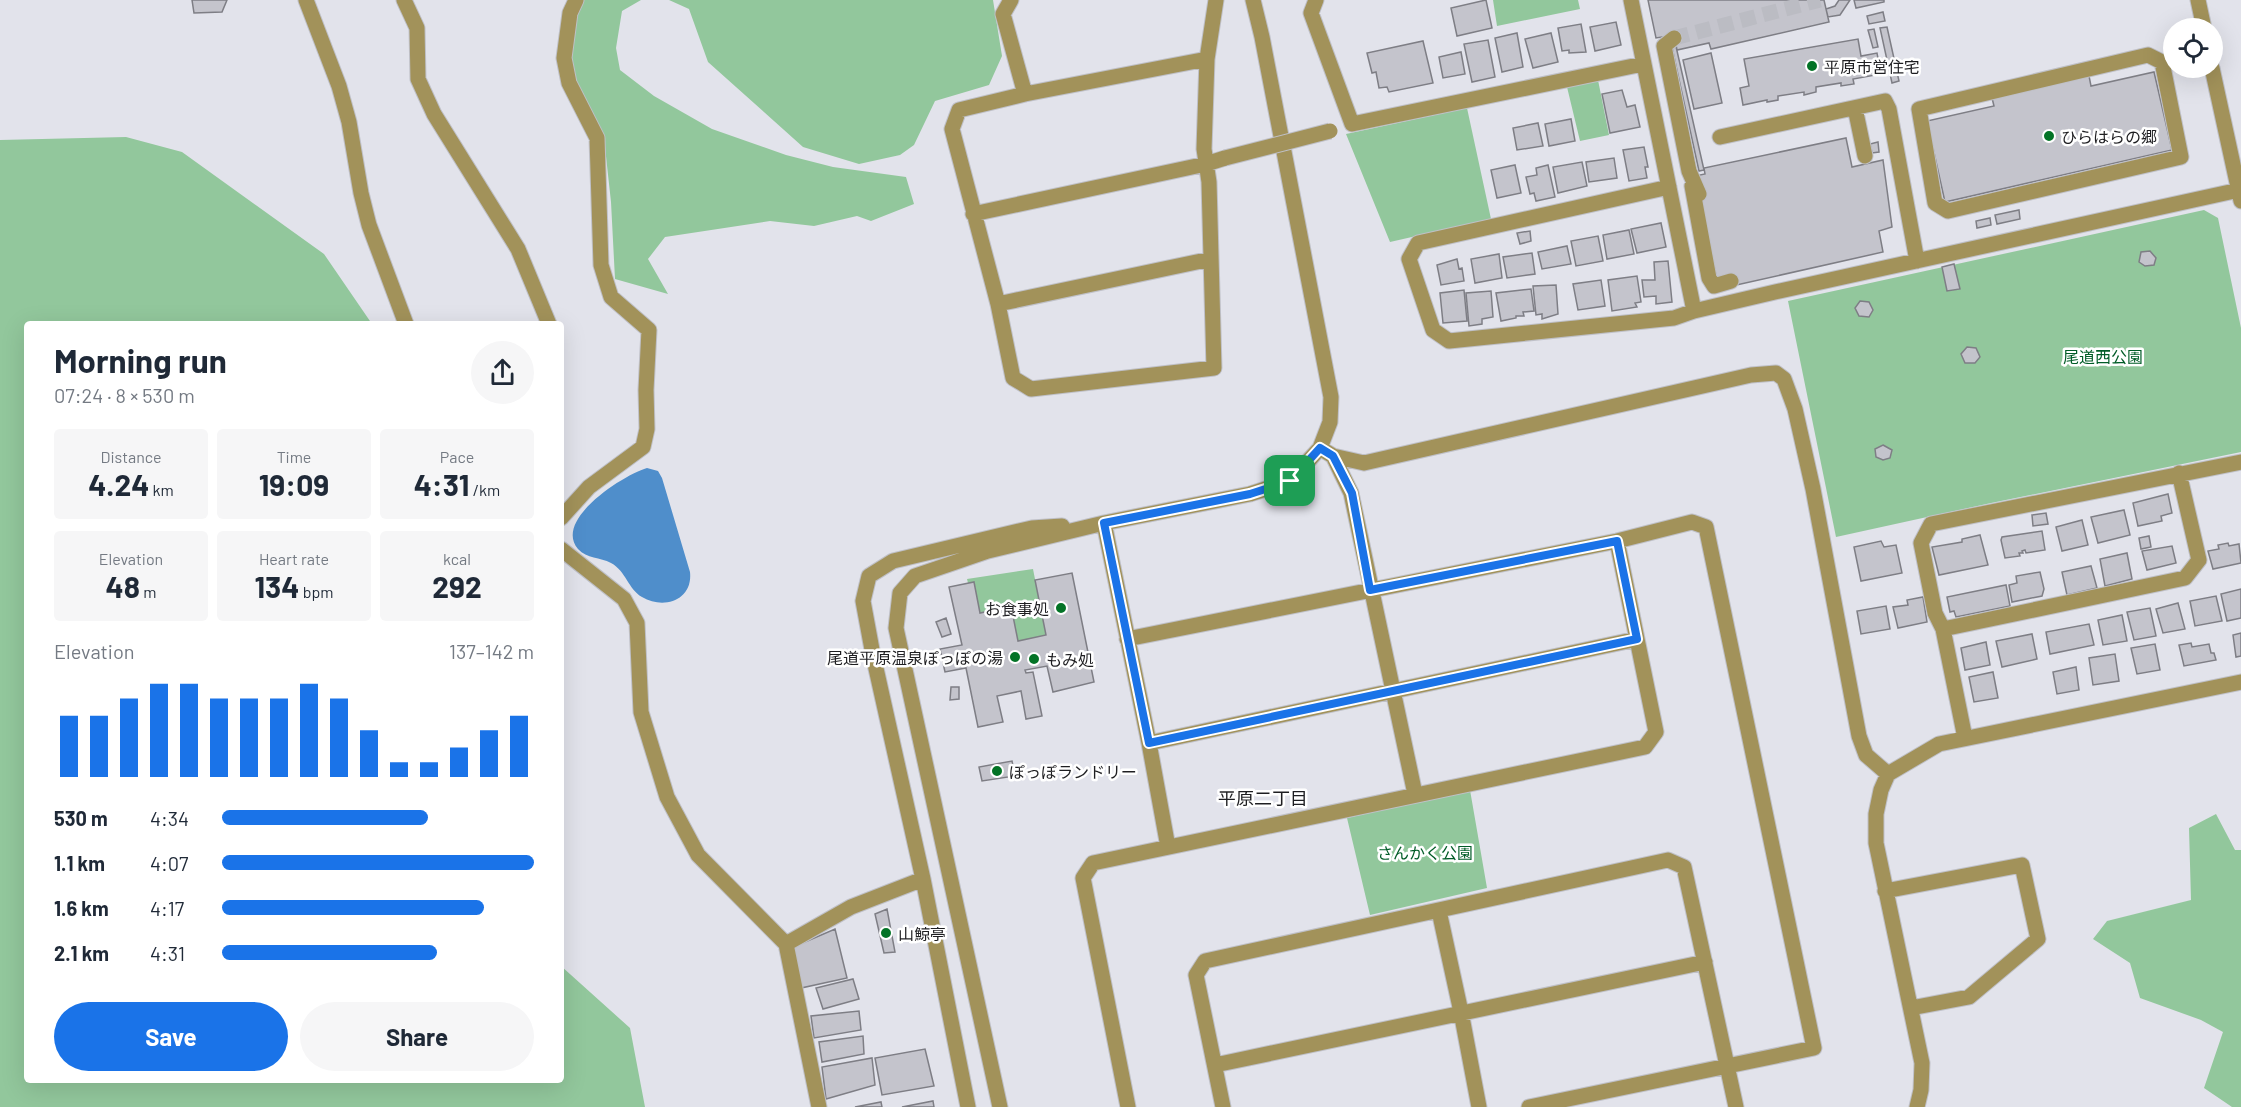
<!DOCTYPE html>
<html lang="en">
<head>
<meta charset="utf-8">
<style>
	:root { --surface:#fff; --page:#f6f6f7; --text:#1f2937; --muted:#747a83; --accent:#1a73e8 }
	body { margin:0; font-family:Barlow,"Noto Sans JP",sans-serif; background:var(--page); color:var(--text); height:100vh; display:flex; flex-direction:column; font-size:22px; white-space:nowrap }
	* { box-sizing:border-box; margin:0 }
	p { font-size:20px; color:var(--muted) }
	.icon { flex:none; width:33px; height:33px; fill:none; stroke:currentColor; stroke-width:2; stroke-linecap:round; stroke-linejoin:round }
	.map { position:relative; flex:1; overflow:hidden }
	.details { position:absolute; left:24px; top:321px; width:540px; height:762px; display:flex; flex-direction:column; background:var(--surface); border-radius:6px; box-shadow:0 6px 24px #0002 }
	.details>* { flex:none }
	.tools { position:absolute; left:2163px; top:18px; display:grid; gap:12px }
	.tools a { display:grid; place-items:center; width:60px; height:60px; border-radius:50%; background:var(--surface); box-shadow:0 6px 24px #0002; font-size:30px }
	.pin { position:absolute; display:grid; place-items:center; width:51px; height:51px; color:#fff; margin:-26px; border-radius:12px; box-shadow:0 3px 9px #0006 }
	.round { display:grid; place-items:center; flex:none; width:63px; height:63px; border-radius:32px; background:var(--page) }
	.headline { display:flex; align-items:center; justify-content:space-between; height:102px; padding:0 30px }
	h1 { font-size:33px; font-weight:700; line-height:45px }
	.metrics { display:grid; grid-template-columns:repeat(3,1fr); gap:9px; height:102px; padding:6px 30px }
	.metrics div { display:grid; align-content:center; border-radius:6px; background:var(--page); text-align:center }
	.metrics b { font-size:30px; font-weight:700 }
	.metrics small { font-size:16px; font-weight:400 }
	.metrics p { font-size:16px }
	.chart { height:168px; padding:12px 30px }
	.chart p { display:flex; justify-content:space-between }
	.chart svg { width:100%; height:108px; margin-top:6px; stroke:var(--accent); stroke-width:6 }
	.cta { display:flex; gap:12px; margin-top:auto; padding:12px 30px }
	.cta a { flex:1; height:69px; border-radius:36px; background:var(--accent); color:#fff; font-size:24px; font-weight:700; line-height:69px; text-align:center }
	.cta a+a { background:var(--page); color:var(--text) }
	ul { padding:0 30px; list-style:none; font-size:20px }
	li { display:grid; grid-template-columns:96px 72px 1fr; align-items:center; height:45px }
	li i { height:15px; border-radius:8px; background:var(--accent) }
	.map>svg:first-child { display:block }
</style>
</head>
<body>
<div class="map">
<svg width="2241" height="1107" viewBox="0 0 2241 1107">
	<rect width="100%" height="100%" fill="#e2e3eb"/>
	<path fill="#92c79c" d="M 579,0 L 641,0 L 622,11 L 616,48 L 620,70 L 654,96 L 712,129 L 786,155 L 833,167 L 906,177 L 914,204 L 871,221 L 857,216 L 814,226 L 770,221 L 665,237 L 648,259 L 668,294 L 615,279 L 611,202 L 604,138 L 571,80 L 566,55 Z
		M 669,0 L 993,0 L 1002,56 L 989,85 L 935,101 L 914,145 L 900,155 L 859,164 L 803,147 L 708,62 L 689,9 Z
		M 1493,0 L 1578,0 L 1580,9 L 1497,26 Z
		M 1598,80 L 1609,135 L 1580,141 L 1567,87 Z
		M 1467,108 L 1491,219 L 1390,242 L 1346,134 Z
		M 126,137 L 182,152 L 324,254 L 372,324 L 27,324 L 27,1080 L 561,1080 L 561,966 L 630,1028 L 645,1107 L 0,1107 L 0,140 Z
		M 2204,210 L 2218,218 L 2241,328 L 2241,452 L 1991,503 L 1836,537 L 1788,301 Z
		M 1033,569 L 1046,635 L 1018,641 L 1011,606 L 980,613 L 974,582 L 968,583 L 967,579 Z
		M 1470,790 L 1487,888 L 1370,915 L 1347,818 Z
		M 2216,814 L 2235,850 L 2241,850 L 2241,1107 L 2232,1107 L 2204,1088 L 2223,1032 L 2201,1020 L 2140,998 L 2130,963 L 2093,939 L 2107,921 L 2191,900 L 2189,828 Z"/>
	<path fill="#4f8ecb" d="M 647,468 L 658,471 L 662,478 L 690,572 C 693,600 664,610 642,597 C 628,589 626,571 611,563 C 600,557 587,559 578,549 C 553,520 623,475 647,468 Z"/>
	<path fill="#c4c4cc" stroke="#7e7e85" stroke-width="1.5" d="M 192,0 L 227,0 L 222,12 L 194,13 Z
		M 1486,0 L 1492,28 L 1457,36 L 1451,8 Z
		M 1648,0 L 1824,0 L 1829,22 L 1711,49 L 1709,43 L 1677,50 L 1674,35 L 1656,38 Z
		M 1839,0 L 1850,0 L 1840,15 L 1828,17 L 1826,9 L 1835,6 Z
		M 1854,0 L 1884,0 L 1884,2 L 1856,8 Z
		M 1883,12 L 1885,21 L 1869,24 L 1867,16 Z
		M 1616,22 L 1621,45 L 1595,51 L 1590,27 Z
		M 1581,24 L 1586,52 L 1569,53 L 1569,50 L 1562,51 L 1558,28 Z
		M 1887,27 L 1899,81 L 1892,83 L 1880,28 Z
		M 1874,29 L 1878,47 L 1873,48 L 1868,30 Z
		M 1517,33 L 1523,67 L 1502,72 L 1495,38 Z
		M 1551,33 L 1558,62 L 1533,68 L 1525,39 Z
		M 1858,39 L 1861,56 L 1877,53 L 1881,74 L 1853,79 L 1854,84 L 1841,86 L 1841,83 L 1816,87 L 1816,92 L 1804,95 L 1804,92 L 1778,96 L 1778,100 L 1767,102 L 1767,100 L 1743,105 L 1740,88 L 1749,86 L 1744,59 Z
		M 1488,40 L 1495,77 L 1472,82 L 1464,44 Z
		M 1423,41 L 1433,83 L 1389,92 L 1387,87 L 1379,88 L 1376,72 L 1372,73 L 1367,53 Z
		M 1675,42 L 1704,170 L 1699,171 L 1671,43 Z
		M 1461,52 L 1465,74 L 1443,78 L 1439,57 Z
		M 1711,53 L 1722,103 L 1694,109 L 1683,60 Z
		M 2154,72 L 2172,150 L 1945,202 L 1927,121 L 1994,106 L 1992,98 L 2089,76 L 2091,86 Z
		M 1622,90 L 1627,107 L 1635,105 L 1640,127 L 1610,133 L 1602,94 Z
		M 1571,119 L 1575,141 L 1549,146 L 1545,124 Z
		M 1538,123 L 1543,146 L 1517,150 L 1513,128 Z
		M 1846,138 L 1852,167 L 1883,160 L 1892,227 L 1879,231 L 1883,252 L 1732,286 L 1717,280 L 1695,176 L 1705,174 L 1704,168 Z
		M 1878,142 L 1879,152 L 1872,153 L 1870,144 Z
		M 1644,147 L 1648,167 L 1645,167 L 1647,178 L 1629,181 L 1623,150 Z
		M 1614,158 L 1617,178 L 1589,182 L 1586,162 Z
		M 1582,162 L 1587,186 L 1558,193 L 1553,167 Z
		M 1515,165 L 1521,193 L 1497,198 L 1491,170 Z
		M 1548,165 L 1555,197 L 1536,201 L 1534,193 L 1530,194 L 1526,177 L 1537,175 L 1536,168 Z
		M 2019,210 L 2020,219 L 1997,224 L 1995,215 Z
		M 1990,218 L 1991,225 L 1977,228 L 1976,221 Z
		M 1661,223 L 1666,247 L 1637,253 L 1631,229 Z
		M 1629,230 L 1634,254 L 1607,259 L 1603,235 Z
		M 1530,231 L 1531,241 L 1520,244 L 1517,233 Z
		M 1598,236 L 1603,261 L 1576,266 L 1571,241 Z
		M 1567,246 L 1571,264 L 1542,269 L 1538,252 Z
		M 2150,251 L 2156,258 L 2154,265 L 2145,266 L 2139,262 L 2141,252 Z
		M 1532,253 L 1535,274 L 1507,278 L 1503,257 Z
		M 1499,254 L 1502,278 L 1475,283 L 1471,259 Z
		M 1457,259 L 1459,269 L 1462,268 L 1464,281 L 1441,285 L 1437,265 Z
		M 1668,261 L 1672,302 L 1656,304 L 1656,296 L 1644,297 L 1642,280 L 1655,280 L 1654,262 Z
		M 1954,264 L 1960,289 L 1947,291 L 1942,267 Z
		M 1637,276 L 1641,302 L 1635,303 L 1637,307 L 1612,311 L 1608,280 Z
		M 1601,280 L 1605,306 L 1578,310 L 1573,284 Z
		M 1556,285 L 1558,314 L 1542,319 L 1542,314 L 1536,315 L 1533,286 Z
		M 1531,289 L 1534,311 L 1523,312 L 1524,316 L 1516,316 L 1516,318 L 1501,321 L 1496,293 Z
		M 1464,290 L 1467,321 L 1443,323 L 1440,293 Z
		M 1491,291 L 1493,317 L 1482,319 L 1482,324 L 1469,326 L 1466,293 Z
		M 1860,301 L 1869,302 L 1873,310 L 1869,317 L 1859,316 L 1855,308 Z
		M 1967,347 L 1976,348 L 1980,357 L 1975,363 L 1965,363 L 1961,354 Z
		M 1883,445 L 1892,450 L 1890,458 L 1883,460 L 1876,457 L 1875,449 Z
		M 2168,494 L 2172,513 L 2161,516 L 2162,521 L 2138,526 L 2133,503 Z
		M 2124,510 L 2130,535 L 2098,543 L 2091,517 Z
		M 2046,513 L 2048,524 L 2033,526 L 2032,515 Z
		M 2082,520 L 2088,545 L 2062,551 L 2056,527 Z
		M 2042,531 L 2045,550 L 2026,553 L 2025,550 L 2022,551 L 2023,553 L 2019,553 L 2020,556 L 2005,558 L 2001,540 L 2002,537 Z
		M 1980,535 L 1988,565 L 1939,575 L 1932,547 L 1962,542 L 1962,539 Z
		M 2149,536 L 2151,547 L 2141,549 L 2139,538 Z
		M 1881,541 L 1884,547 L 1896,545 L 1902,573 L 1861,581 L 1854,547 Z
		M 2228,543 L 2229,546 L 2239,544 L 2241,563 L 2213,569 L 2208,551 L 2219,549 L 2218,545 Z
		M 2172,546 L 2176,563 L 2147,570 L 2142,551 Z
		M 2127,553 L 2132,579 L 2105,586 L 2100,559 Z
		M 2091,566 L 2097,588 L 2067,595 L 2062,572 Z
		M 2040,572 L 2044,589 L 2042,596 L 2012,602 L 2009,585 L 2017,583 L 2016,576 Z
		M 1072,573 L 1094,682 L 1053,692 L 1047,666 L 1025,670 L 1026,673 L 1033,672 L 1042,716 L 1026,719 L 1021,691 L 997,696 L 1003,722 L 978,727 L 966,668 L 945,672 L 940,649 L 962,645 L 949,587 L 974,582 L 980,613 L 1011,606 L 1018,641 L 1046,635 L 1035,580 Z
		M 2006,585 L 2010,606 L 1956,617 L 1954,611 L 1950,612 L 1947,597 Z
		M 2241,589 L 2241,618 L 2227,621 L 2221,594 Z
		M 2216,596 L 2222,621 L 2195,626 L 2190,601 Z
		M 1923,597 L 1927,622 L 1898,628 L 1893,607 L 1908,605 L 1907,600 Z
		M 2178,603 L 2185,629 L 2163,633 L 2156,609 Z
		M 1886,606 L 1890,629 L 1861,634 L 1857,611 Z
		M 2150,608 L 2156,636 L 2134,640 L 2127,612 Z
		M 2122,615 L 2127,641 L 2103,645 L 2098,620 Z
		M 946,618 L 951,634 L 942,637 L 936,622 Z
		M 2089,624 L 2094,645 L 2050,654 L 2046,632 Z
		M 2241,633 L 2241,656 L 2236,657 L 2233,635 Z
		M 2032,634 L 2037,659 L 2002,667 L 1996,641 Z
		M 1986,642 L 1990,665 L 1965,670 L 1961,648 Z
		M 2191,643 L 2192,647 L 2209,644 L 2211,653 L 2214,653 L 2216,660 L 2184,666 L 2179,645 Z
		M 2155,644 L 2160,670 L 2137,674 L 2131,648 Z
		M 2115,654 L 2119,681 L 2093,685 L 2089,658 Z
		M 2076,667 L 2079,690 L 2057,694 L 2053,672 Z
		M 1993,672 L 1998,698 L 1974,702 L 1969,677 Z
		M 951,687 L 959,687 L 959,699 L 950,700 Z
		M 1012,761 L 1015,776 L 982,781 L 979,767 Z
		M 887,909 L 895,952 L 884,953 L 875,914 Z
		M 835,929 L 847,978 L 801,988 L 791,948 Z
		M 853,979 L 859,999 L 823,1009 L 816,988 Z
		M 859,1011 L 861,1030 L 814,1038 L 811,1016 Z
		M 863,1036 L 864,1054 L 822,1062 L 819,1042 Z
		M 925,1049 L 934,1086 L 882,1095 L 875,1058 Z
		M 872,1058 L 875,1085 L 826,1099 L 822,1067 Z
		M 933,1101 L 934,1107 L 902,1107 Z
		M 881,1102 L 882,1107 L 855,1107 Z"/>
	<g fill="none" stroke-linecap="round" stroke-linejoin="round">
		<path stroke="#bbbcc3" stroke-width="15" stroke-dasharray="15 8" stroke-linecap="butt" d="M 1674,38 L 1820,0"/>
		<g stroke="#bfc0c7" stroke-width="17">
			<path id="minor" d="M 306,0 L 339,86 L 349,122 L 361,193 L 369,225 L 406,324
				M 404,0 L 417,28 L 418,79 L 434,114 L 518,249 L 549,324
				M 1011,0 L 1003,14 L 1025,94
				M 1316,0 L 1311,13 L 1352,124 L 1643,64
				M 1631,0 L 1694,311
				M 2198,0 L 2204,28
				M 1674,38 L 1664,46 L 1689,171 L 1699,194
				M 1207,59 L 1025,94 L 959,110 L 952,129 L 998,304 L 1013,378 L 1031,389 L 1214,368 L 1209,182 L 1204,149 L 1207,59 L 1216,0
				M 2162,62 L 2181,157 L 1948,211 L 1935,203 L 1919,109 L 2148,55 L 2162,62 L 2174,59
				M 2212,68 L 2241,201
				M 1855,108 L 1865,156
				M 1720,137 L 1885,101 L 1889,109 L 1917,261
				M 1692,186 L 1709,278 L 1714,286 L 1731,281
				M 1669,187 L 1418,243 L 1409,259 L 1433,330 L 1449,341 L 1674,318 L 1694,311 L 1775,292 L 2239,190
				M 973,214 L 1206,164 L 1225,158
				M 998,304 L 1211,259
				M 1320,448 L 1333,456 L 1364,463 L 1751,375 L 1776,373 L 1784,379 L 1795,409 L 1813,489 L 1859,736 L 1866,755 L 1888,774
				M 1333,456 L 1351,493 L 1415,794
				M 561,518 L 589,487 L 643,447 L 647,429 L 646,390 L 649,330 L 611,297 L 601,265 L 597,138 L 569,83 L 564,58 L 570,13 L 576,0
				M 1104,523 L 1149,743 L 1168,847
				M 561,549 L 624,599 L 637,623 L 641,712 L 667,797 L 698,855 L 786,944
				M 1943,629 L 2185,578 L 2199,560 L 2179,473
				M 1127,639 L 1617,541 L 1692,522 L 1706,527 L 1814,1048 L 1529,1107
				M 1965,738 L 1943,629 L 1935,613 L 1921,543 L 1931,524 L 2241,462
				M 1149,743 L 1637,639
				M 1885,891 L 2022,865 L 2038,939 L 1969,997 L 1911,1008
				M 1439,911 L 1461,1012 L 1479,1107
				M 1215,1065 L 1705,962
				M 819,1107 L 786,944 L 851,907 L 923,879
				M 968,1107 L 923,879 L 873,655 L 863,601 L 869,576 L 893,561 L 1032,528 L 1062,526
				M 1000,1107 L 896,628 L 900,593 L 915,576 L 988,551 L 1104,523 L 1250,494 L 1290,481 L 1320,448 L 1330,422 L 1331,397 L 1262,37 L 1253,0
				M 1128,1107 L 1083,878 L 1093,863 L 1645,747 L 1656,732 L 1617,541
				M 1223,1107 L 1196,975 L 1205,961 L 1668,860 L 1684,867 L 1736,1107
				M 1917,1107 L 1921,1090 L 1922,1063 L 1876,843 L 1876,814 L 1881,790 L 1888,774 L 1939,744 L 2241,682"/>
		</g>
		<use href="#minor" stroke="#a2925a" stroke-width="15"/>
		<g stroke="#bfc0c7" stroke-width="17" stroke-linecap="butt">
			<path id="minor-bridge" d="M 1225,158 L 1330,131"/>
		</g>
		<use href="#minor-bridge" stroke="#a2925a" stroke-width="15"/>
	</g>
	<g fill="none" stroke-linecap="round" stroke-linejoin="round">
		<g stroke="#fff" stroke-width="12">
			<path id="route" d="M 1320,448 L 1333,456 L 1352,493 L 1370,590 L 1617,541 L 1637,639 L 1149,743 L 1104,523 L 1250,494 L 1290,481 Z"/>
		</g>
		<use href="#route" stroke="#1a73e8" stroke-width="8"/>
	</g>
	<g fill="#037326" stroke="#fff" stroke-width="2">
		<circle cx="1812" cy="66" r="6"/>
		<circle cx="2049" cy="136" r="6"/>
		<circle cx="1061" cy="608" r="6"/>
		<circle cx="1015" cy="657" r="6"/>
		<circle cx="1034" cy="659" r="6"/>
		<circle cx="997" cy="771" r="6"/>
		<circle cx="886" cy="933" r="6"/>
	</g>
	<g text-anchor="middle" dominant-baseline="central" stroke-width="5" stroke-linejoin="round" paint-order="stroke">
		<g font-size="16" fill="#1e1e21" stroke="#fff" text-anchor="start">
			<text x="1824" y="66">平原市営住宅</text>
			<text x="2061" y="136">ひらはらの郷</text>
			<text x="1049" y="608" text-anchor="end">お食事処</text>
			<text x="1003" y="657" text-anchor="end">尾道平原温泉ぽっぽの湯</text>
			<text x="1046" y="659">もみ処</text>
			<text x="1009" y="771">ぽっぽランドリー</text>
			<text x="898" y="933">山鯨亭</text>
		</g>
		<g font-size="16" fill="#015c27" stroke="#fff">
			<text x="2103" y="356">尾道西公園</text>
			<text x="1425" y="852">さんかく公園</text>
		</g>
		<g font-size="18" fill="#1e1e21" stroke="#fff">
			<text x="1263" y="798">平原二丁目</text>
		</g>
	</g>
</svg>
<div class="tools">
<a><svg class="icon" aria-label="locate" viewBox="0 0 24 24"><circle cx="12" cy="12" r="6"/><path d="M12 2v4M12 18v4M2 12h4M18 12h4"/></svg></a>
</div>
<div class="pin" style="left:1290px;top:481px;background:#1e9e55"><svg class="icon" aria-label="arrive" viewBox="0 0 24 24"><path d="M6 21V4h12l-3 4 3 4H6"/></svg></div>
<section class="details">
<div class="headline"><div><h1>Morning run</h1><p>07:24 · 8 × 530 m</p></div><a class="round"><svg class="icon" aria-label="share" viewBox="0 0 24 24"><path d="M12 15V3M7 8l5-5 5 5M5 13v7h14v-7"/></svg></a></div>
<div class="metrics">
<div><p>Distance</p><b>4.24<small> km</small></b></div>
<div><p>Time</p><b>19:09</b></div>
<div><p>Pace</p><b>4:31<small> /km</small></b></div>
</div>
<div class="metrics">
<div><p>Elevation</p><b>48<small> m</small></b></div>
<div><p>Heart rate</p><b>134<small> bpm</small></b></div>
<div><p>kcal</p><b>292</b></div>
</div>
<div class="chart"><p><span>Elevation</span>137–142 m</p>
<svg viewBox="0 0 160 44" preserveAspectRatio="none"><path d="M5 44V19M15 44V19M25 44V12M35 44V6M45 44V6M55 44V12M65 44V12M75 44V12M85 44V6M95 44V12M105 44V25M115 44V38M125 44V38M135 44V32M145 44V25M155 44V19"/></svg>
</div>
<ul>
<li><b>530 m</b>4:34<i style="width:66%"></i></li>
<li><b>1.1 km</b>4:07<i style="width:100%"></i></li>
<li><b>1.6 km</b>4:17<i style="width:84%"></i></li>
<li><b>2.1 km</b>4:31<i style="width:69%"></i></li>
</ul>
<div class="cta"><a>Save</a><a>Share</a></div>
</section>
</div>
</body>
</html>
